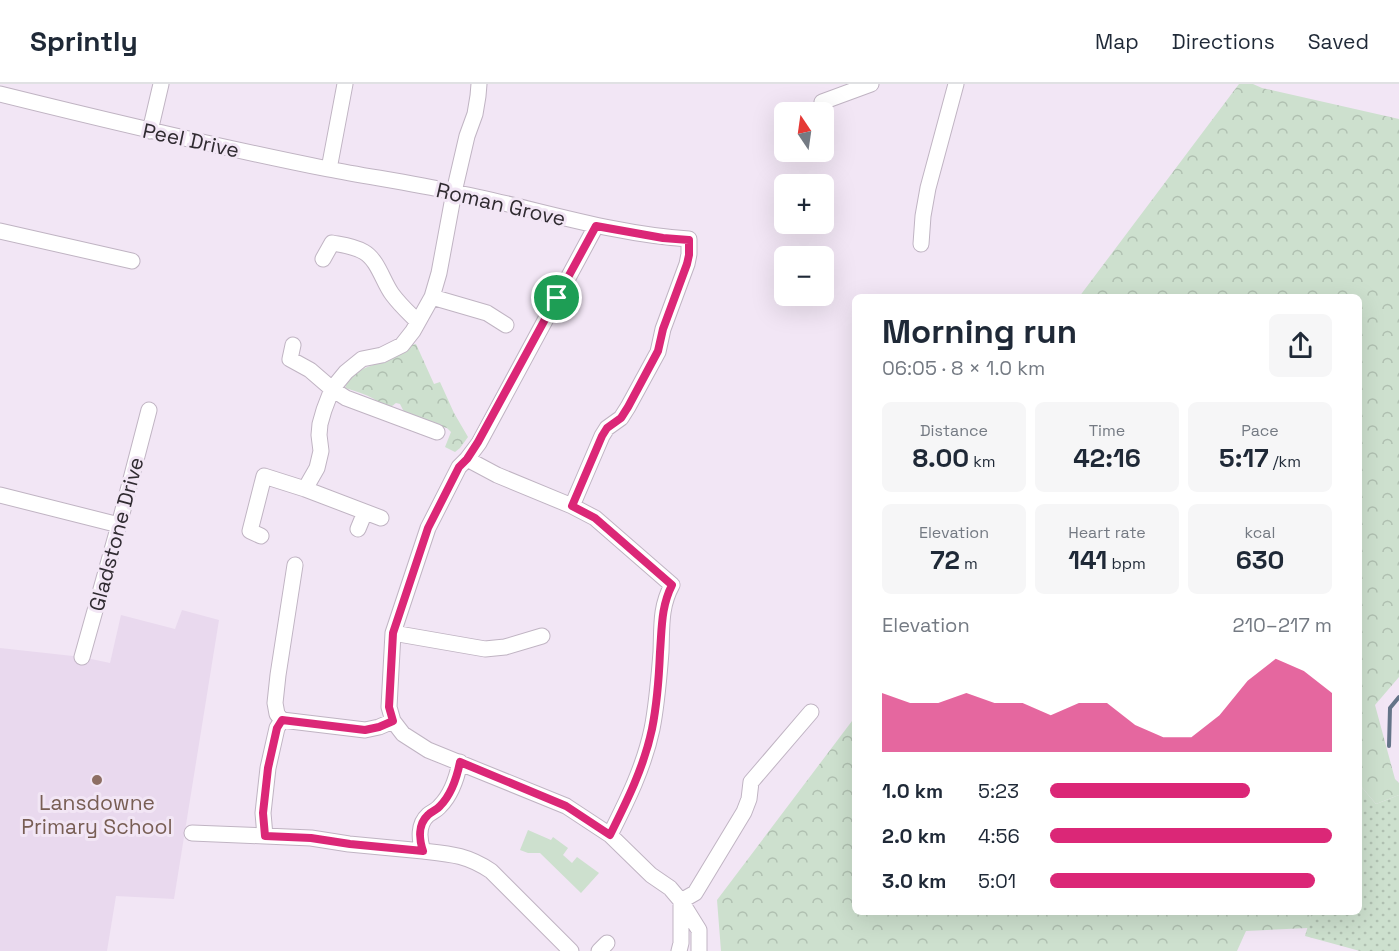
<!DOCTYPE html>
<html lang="en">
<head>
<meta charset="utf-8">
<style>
	:root { --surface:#fff; --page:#f6f6f7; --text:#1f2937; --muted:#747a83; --line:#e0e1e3; --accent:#db2777 }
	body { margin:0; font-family:"Space Grotesk",sans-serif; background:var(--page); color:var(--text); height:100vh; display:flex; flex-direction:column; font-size:22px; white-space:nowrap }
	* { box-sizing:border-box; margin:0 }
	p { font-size:20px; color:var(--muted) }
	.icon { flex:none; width:33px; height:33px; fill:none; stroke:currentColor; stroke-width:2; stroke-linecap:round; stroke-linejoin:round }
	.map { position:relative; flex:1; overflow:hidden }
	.drawer { position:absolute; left:852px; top:210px; width:510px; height:621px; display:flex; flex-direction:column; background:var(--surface); border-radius:9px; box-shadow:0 6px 24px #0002 }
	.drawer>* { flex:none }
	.needle { width:39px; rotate:347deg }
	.fabs { position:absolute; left:774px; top:18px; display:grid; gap:12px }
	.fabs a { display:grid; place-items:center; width:60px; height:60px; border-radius:9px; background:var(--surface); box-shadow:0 6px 24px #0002; font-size:30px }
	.pin { position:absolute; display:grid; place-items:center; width:51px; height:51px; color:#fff; margin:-26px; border:3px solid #fff; border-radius:50%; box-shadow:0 2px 6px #0007 }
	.round { display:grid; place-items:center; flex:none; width:63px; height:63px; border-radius:9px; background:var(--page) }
	.head { display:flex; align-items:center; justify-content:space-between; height:102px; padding:0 30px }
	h1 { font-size:33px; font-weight:800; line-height:45px }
	.metrics { display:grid; grid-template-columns:repeat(3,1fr); gap:9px; height:102px; padding:6px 30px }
	.metrics div { display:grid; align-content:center; border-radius:9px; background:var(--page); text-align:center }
	.metrics b { font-size:26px; font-weight:800 }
	.metrics small { font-size:16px; font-weight:400 }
	.metrics p { font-size:16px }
	.chart { height:168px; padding:12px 30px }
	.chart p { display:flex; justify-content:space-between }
	.chart svg { width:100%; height:108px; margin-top:6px; fill:var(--accent); opacity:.7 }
	ul { padding:0 30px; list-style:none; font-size:20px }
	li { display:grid; grid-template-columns:96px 72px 1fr; align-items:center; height:45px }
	li i { height:15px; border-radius:8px; background:var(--accent) }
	header { display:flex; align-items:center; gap:36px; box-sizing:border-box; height:84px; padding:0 30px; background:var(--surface); border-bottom:2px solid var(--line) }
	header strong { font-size:28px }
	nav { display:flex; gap:33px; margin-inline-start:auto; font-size:21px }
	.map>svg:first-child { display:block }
</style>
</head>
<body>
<header>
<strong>Sprintly</strong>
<nav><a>Map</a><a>Directions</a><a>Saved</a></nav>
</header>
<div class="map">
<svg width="1399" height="867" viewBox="0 0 1399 867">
	<defs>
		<pattern id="grass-dots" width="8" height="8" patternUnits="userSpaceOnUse" patternTransform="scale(1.5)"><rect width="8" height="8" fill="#cde0ce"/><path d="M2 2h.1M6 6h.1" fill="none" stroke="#b0c0b1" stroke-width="1.8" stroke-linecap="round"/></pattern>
		<pattern id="park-crowns" width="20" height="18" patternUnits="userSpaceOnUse" patternTransform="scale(1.5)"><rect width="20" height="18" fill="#cde0ce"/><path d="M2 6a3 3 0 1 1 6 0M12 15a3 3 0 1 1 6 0" fill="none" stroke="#b0c0b1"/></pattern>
	</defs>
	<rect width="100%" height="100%" fill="#f2e6f5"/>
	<path fill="#e9d9ee" d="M 182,526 L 219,536 L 174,815 L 116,812 L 107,867 L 0,867 L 0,564 L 82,573 L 110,579 L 121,531 L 175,545 Z"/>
	<path fill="url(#grass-dots)" d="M 1359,700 L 1376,720 L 1399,711 L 1399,867 L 1360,867 L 1305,852 L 1312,828 L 1359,828 Z"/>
	<path fill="url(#park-crowns)" d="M 1239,0 L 1253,0 L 1262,4 L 1399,35 L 1399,593 L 1375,621 L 1395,695 L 1399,699 L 1399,711 L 1376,720 L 1359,700 L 1359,213 L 1079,213 Z
		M 416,260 L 434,300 L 440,298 L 454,329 L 468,353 L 460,364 L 455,368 L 445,363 L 451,348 L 447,344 L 435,341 L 404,328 L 400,320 L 396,319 C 392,322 392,323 387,323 C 381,322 378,318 374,315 C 365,310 355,307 345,304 C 352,284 370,284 387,275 C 393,272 400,265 407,262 C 410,261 413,261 416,260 Z
		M 855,633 L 855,828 L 1312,828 L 1308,844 L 1246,847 L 1237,867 L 721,867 L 717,816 Z"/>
	<path fill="#cde0ce" d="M 528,746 L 551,756 L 553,753 L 568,764 L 563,771 L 572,779 L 577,773 L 599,789 L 581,809 L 540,769 L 528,769 L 520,766 Z"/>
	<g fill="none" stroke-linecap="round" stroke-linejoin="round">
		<path stroke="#647488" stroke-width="4" d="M 1389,662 L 1390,624 L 1399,613"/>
		<g stroke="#c0b4c3" stroke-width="17">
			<path id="street" d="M 0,10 C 109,37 218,63 328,85 C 369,93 412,99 453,108 C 532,123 608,150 689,155 L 689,170 L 687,180 L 663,245 L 658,268 L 628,323 L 621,334 L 607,344 L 602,352 L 572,422
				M 822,18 L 871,0
				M 150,47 L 161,0
				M 329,85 L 345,0
				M 596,142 L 479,359 L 467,375 L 459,383 L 428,444 L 393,549 L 389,623 L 393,637 L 403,650 L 428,666 L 566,722 L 610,751 L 651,791 L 670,804 L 681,817 L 699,846 L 699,867
				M 0,147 L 132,177
				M 921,160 L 923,132 L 928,104 L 956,0
				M 323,175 L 332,159 C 343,161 354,162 364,168 C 378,176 383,198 392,210 C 400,221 409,229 418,238
				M 432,213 L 487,229 L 506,241
				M 293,261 L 290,275 L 310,286 L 332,305 L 346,314 L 437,348
				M 467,375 L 497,391 L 572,422 L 595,434 L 672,501 C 660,523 662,543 661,568 C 659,593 657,620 652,645 C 644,683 627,717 610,751
				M 0,411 L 119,441
				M 381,434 L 305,405 L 317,384 L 321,367 L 319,351 L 320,340 L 324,326 L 332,305 L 346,288 L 362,275 L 382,271 L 402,261 L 413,247 L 432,213 L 439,189 L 454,108 L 467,52 L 475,30 L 478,12 L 479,0
				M 358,445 L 365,428
				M 261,452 L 250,447 L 264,392 L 305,405
				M 393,549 L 485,565 L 505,563 L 542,552
				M 82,573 L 119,441 L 149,326
				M 282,636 L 277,644 L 268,684 L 263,729 L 265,752 L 311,754 L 349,760 L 423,767
				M 282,636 L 277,630 L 275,619 L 278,591 L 295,481
				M 282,636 L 365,646 L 379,643 L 393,637
				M 460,678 C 457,693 451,711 440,722 C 437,726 432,728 428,731 C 418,740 419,755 423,767 C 451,770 467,771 491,787 L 571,867
				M 192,749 L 265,752
				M 681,817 L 695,809 L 744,728 L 749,715 L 751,698 L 811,628
				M 599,867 L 607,859
				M 679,867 L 681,859 L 681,817"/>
		</g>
		<use href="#street" stroke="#fff" stroke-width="15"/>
	</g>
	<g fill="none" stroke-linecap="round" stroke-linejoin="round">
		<g stroke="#fff" stroke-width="12">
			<path id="route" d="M 596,142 L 663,154 L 689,156 L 689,171 L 687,180 L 663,245 L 658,267 L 628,323 L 621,334 L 607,344 L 602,352 L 572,422 L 595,434 L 672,501 C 661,523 662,543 660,568 C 659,593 657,620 652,645 C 644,683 627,717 610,751 L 566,722 L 460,678 C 457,693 451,711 440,722 C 437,726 432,727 428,731 C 418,740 419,755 423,767 L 350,760 L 311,754 L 265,752 L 263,729 L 268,684 L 277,644 L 282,636 L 365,646 L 379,643 L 393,637 L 389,623 L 393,549 L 428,444 L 459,383 L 467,375 L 478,358 Z"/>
		</g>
		<use href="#route" stroke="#db2777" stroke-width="8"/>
	</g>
	<circle fill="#8d6e63" stroke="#f2e6f5" stroke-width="2" cx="97" cy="696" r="6"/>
	<g text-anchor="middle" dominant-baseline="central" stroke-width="6" stroke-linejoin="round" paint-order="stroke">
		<g font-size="21" fill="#302b31" stroke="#f2e6f5">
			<text transform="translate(191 56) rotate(12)">Peel Drive</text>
			<text transform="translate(501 120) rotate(13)">Roman Grove</text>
			<text transform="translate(116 450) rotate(-75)">Gladstone Drive</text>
		</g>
		<g font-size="21" fill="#785e54" stroke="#f2e6f5">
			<text x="97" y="718">Lansdowne<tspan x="97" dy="24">Primary School</tspan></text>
		</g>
	</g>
</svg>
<div class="fabs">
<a><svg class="needle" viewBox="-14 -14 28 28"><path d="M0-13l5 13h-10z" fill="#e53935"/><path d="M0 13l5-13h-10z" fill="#747a83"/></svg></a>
<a>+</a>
<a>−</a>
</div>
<div class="pin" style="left:557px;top:214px;background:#1e9e55"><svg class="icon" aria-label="arrive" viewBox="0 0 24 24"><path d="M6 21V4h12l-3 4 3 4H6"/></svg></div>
<section class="drawer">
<div class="head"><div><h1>Morning run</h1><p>06:05 · 8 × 1.0 km</p></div><a class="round"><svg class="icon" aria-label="share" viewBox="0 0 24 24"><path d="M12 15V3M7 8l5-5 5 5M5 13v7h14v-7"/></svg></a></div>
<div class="metrics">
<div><p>Distance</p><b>8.00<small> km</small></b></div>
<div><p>Time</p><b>42:16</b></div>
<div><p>Pace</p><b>5:17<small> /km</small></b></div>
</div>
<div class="metrics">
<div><p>Elevation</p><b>72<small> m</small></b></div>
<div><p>Heart rate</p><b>141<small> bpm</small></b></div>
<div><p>kcal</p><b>630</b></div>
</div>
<div class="chart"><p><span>Elevation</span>210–217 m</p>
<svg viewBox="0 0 160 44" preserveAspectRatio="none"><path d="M0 44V20L10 24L20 24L30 20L40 24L50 24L60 29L70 24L80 24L90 33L100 38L110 38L120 29L130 15L140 6L150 11L160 20V44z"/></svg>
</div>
<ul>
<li><b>1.0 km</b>5:23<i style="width:71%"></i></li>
<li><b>2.0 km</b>4:56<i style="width:100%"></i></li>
<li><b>3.0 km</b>5:01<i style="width:94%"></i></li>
</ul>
</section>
</div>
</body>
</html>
